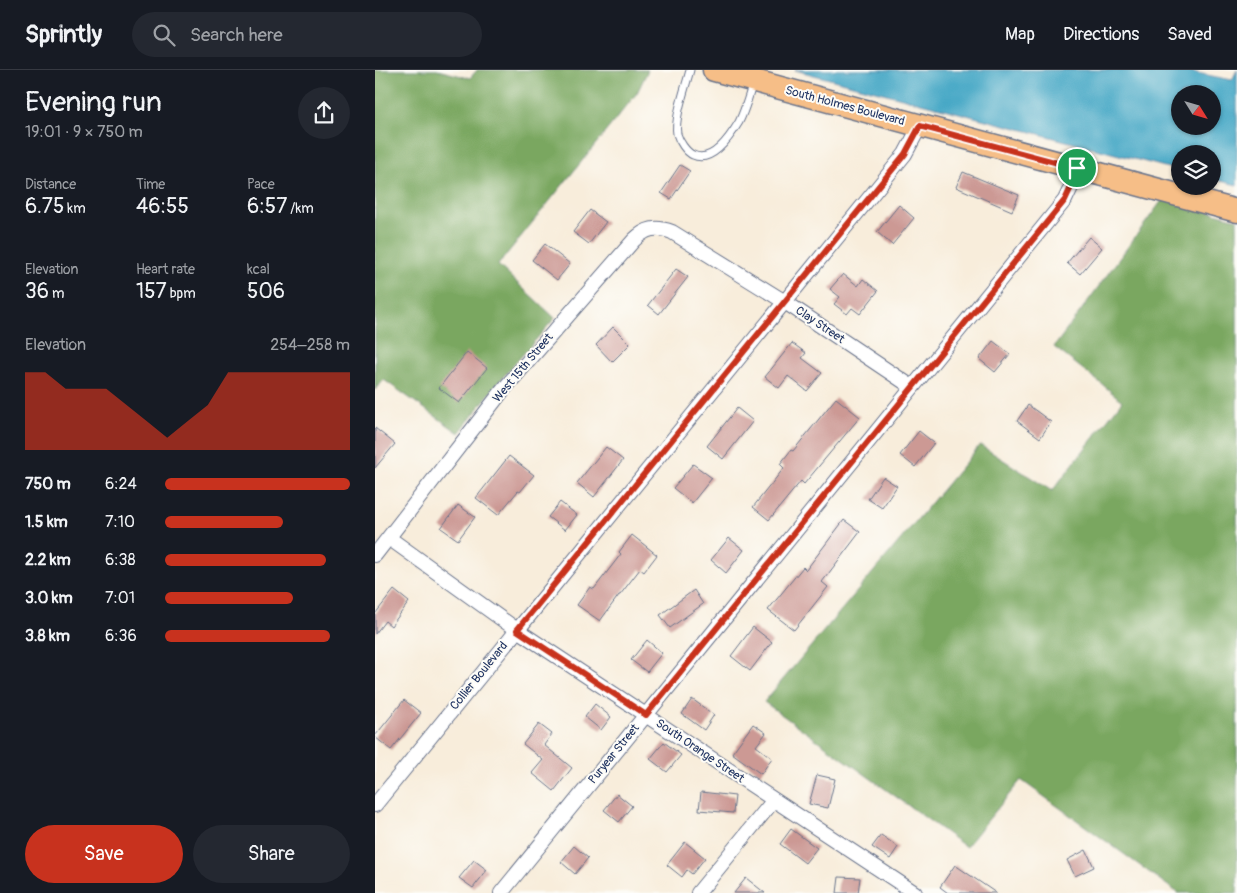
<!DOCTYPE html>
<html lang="en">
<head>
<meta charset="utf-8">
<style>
	:root { --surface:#171b24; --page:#242831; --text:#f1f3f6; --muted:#9ea1a6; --line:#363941; --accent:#c8321e }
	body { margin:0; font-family:Pangolin,sans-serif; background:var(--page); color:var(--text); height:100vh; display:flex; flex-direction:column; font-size:19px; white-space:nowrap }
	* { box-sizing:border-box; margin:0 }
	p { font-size:16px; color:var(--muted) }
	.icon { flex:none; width:28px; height:28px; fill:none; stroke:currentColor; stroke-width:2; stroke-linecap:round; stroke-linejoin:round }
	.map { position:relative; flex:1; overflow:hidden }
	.side { display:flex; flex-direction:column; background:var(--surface); width:375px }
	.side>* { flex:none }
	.needle { width:32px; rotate:127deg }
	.tools { position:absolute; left:796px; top:15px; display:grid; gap:10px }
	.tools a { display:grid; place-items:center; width:50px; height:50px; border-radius:50%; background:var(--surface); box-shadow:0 1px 4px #0004; font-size:25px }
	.pin { position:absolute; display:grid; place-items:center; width:42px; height:42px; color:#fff; margin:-21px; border:2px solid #fff; border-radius:50%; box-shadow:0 1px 5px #0007 }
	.round { display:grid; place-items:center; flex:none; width:52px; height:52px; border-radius:26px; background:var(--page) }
	.headline { display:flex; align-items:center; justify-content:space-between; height:85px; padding:0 25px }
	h1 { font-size:28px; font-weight:600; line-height:38px }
	.figures { display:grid; grid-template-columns:repeat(3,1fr); gap:8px; height:85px; padding:5px 25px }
	.figures div { display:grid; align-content:center }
	.figures b { font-size:21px; font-weight:600 }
	.figures small { font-size:14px; font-weight:400 }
	.figures p { font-size:14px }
	.chart { height:140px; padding:10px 25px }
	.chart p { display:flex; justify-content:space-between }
	.chart svg { width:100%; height:90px; margin-top:5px; fill:var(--accent); opacity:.7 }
	.button { display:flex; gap:10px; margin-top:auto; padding:10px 25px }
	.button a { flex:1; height:58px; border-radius:30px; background:var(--accent); color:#fff; font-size:20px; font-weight:600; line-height:58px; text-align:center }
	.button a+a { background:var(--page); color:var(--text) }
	ul { padding:0 25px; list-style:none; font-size:16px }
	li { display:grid; grid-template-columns:80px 60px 1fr; align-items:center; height:38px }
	li i { height:12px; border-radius:6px; background:var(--accent) }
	header { display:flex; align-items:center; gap:30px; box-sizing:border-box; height:70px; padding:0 25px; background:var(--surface); border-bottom:1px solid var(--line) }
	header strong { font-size:24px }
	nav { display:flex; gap:28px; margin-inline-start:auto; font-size:18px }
	.search { width:350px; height:45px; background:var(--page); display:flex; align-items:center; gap:12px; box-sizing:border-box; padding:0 18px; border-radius:28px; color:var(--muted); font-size:19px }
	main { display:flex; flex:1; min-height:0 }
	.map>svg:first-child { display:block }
</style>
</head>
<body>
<header>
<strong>Sprintly</strong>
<div class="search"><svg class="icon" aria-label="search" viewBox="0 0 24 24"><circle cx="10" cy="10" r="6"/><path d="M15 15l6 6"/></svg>Search here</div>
<nav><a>Map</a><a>Directions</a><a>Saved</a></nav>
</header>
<main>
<section class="side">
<div class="headline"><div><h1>Evening run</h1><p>19:01 · 9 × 750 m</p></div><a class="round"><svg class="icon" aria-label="share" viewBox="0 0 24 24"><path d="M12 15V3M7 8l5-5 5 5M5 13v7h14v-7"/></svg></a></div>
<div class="figures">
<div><p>Distance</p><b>6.75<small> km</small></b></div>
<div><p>Time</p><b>46:55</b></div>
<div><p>Pace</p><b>6:57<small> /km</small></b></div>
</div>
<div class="figures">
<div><p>Elevation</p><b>36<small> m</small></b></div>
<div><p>Heart rate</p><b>157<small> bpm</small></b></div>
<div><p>kcal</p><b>506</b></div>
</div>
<div class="chart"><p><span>Elevation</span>254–258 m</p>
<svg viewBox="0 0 160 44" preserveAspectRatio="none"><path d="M0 44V6L10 6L20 14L30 14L40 14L50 22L60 30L70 38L80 30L90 22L100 6L110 6L120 6L130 6L140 6L150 6L160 6V44z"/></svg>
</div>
<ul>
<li><b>750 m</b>6:24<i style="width:100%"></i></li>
<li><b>1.5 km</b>7:10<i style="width:64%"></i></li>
<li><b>2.2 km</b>6:38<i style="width:87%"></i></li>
<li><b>3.0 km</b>7:01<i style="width:69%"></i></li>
<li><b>3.8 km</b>6:36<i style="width:89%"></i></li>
</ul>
<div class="button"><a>Save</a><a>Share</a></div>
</section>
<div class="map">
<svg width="862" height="823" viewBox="0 0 862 823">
	<rect width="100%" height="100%" fill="#fdfcf7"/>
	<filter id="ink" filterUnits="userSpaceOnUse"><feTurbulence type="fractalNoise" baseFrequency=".02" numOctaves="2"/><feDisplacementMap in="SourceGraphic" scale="10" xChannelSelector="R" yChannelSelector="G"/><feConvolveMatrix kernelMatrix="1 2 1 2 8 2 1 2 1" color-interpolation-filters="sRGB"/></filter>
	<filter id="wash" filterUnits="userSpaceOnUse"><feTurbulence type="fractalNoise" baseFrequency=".0096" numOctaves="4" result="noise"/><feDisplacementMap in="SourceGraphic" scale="20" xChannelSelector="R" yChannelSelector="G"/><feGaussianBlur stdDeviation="1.12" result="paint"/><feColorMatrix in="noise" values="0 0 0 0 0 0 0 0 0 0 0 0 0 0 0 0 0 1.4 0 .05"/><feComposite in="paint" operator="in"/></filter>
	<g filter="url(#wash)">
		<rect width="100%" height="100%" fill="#f8eddb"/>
		<path fill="#7aa760" stroke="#4a6b5f" d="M 0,0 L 62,0 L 95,8 L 102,0 L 273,0 L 262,23 L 123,195 L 180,248 L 122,314 L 84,363 L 9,310 L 0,320 Z
			M 788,129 L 862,149 L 862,823 L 803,823 L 646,710 L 591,777 L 389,632 L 605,375 L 677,421 L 747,331 L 728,315 L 679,277 Z"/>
		<path fill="#47a8c6" stroke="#316c92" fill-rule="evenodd" d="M 420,0 L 811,0 L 817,2 L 857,10 L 862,0 L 862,115 L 838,109 L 838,84 L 805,84 L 805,101 ZM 805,24 L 838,24 L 838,56 L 805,56 Z"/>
		<g id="blocks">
			<path fill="#cc9994" d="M 305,95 L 315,101 L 296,129 L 286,123 Z
				M 588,102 L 644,125 L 637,141 L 581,117 Z
				M 524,135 L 539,148 L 517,175 L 502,162 Z
				M 215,140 L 231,152 L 214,174 L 198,162 Z
				M 714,167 L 727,178 L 705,204 L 692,193 Z
				M 170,174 L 195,194 L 182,210 L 157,190 Z
				M 301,199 L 313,207 L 284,244 L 273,235 Z
				M 468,204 L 483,216 L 488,209 L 503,221 L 485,244 L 477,238 L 472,244 L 459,234 L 465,227 L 455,219 Z
				M 238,257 L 255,274 L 237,292 L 221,275 Z
				M 618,271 L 635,284 L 620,302 L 604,289 Z
				M 417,273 L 431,283 L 427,288 L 447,303 L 432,321 L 413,306 L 404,318 L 390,307 Z
				M 92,282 L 112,298 L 84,333 L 64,318 Z
				M 461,328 L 485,347 L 429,414 L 426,411 L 394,450 L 378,437 L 409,398 L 405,394 L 416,380 L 418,381 Z
				M 653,335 L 676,352 L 665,368 L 642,351 Z
				M 362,338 L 378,351 L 348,389 L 332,376 Z
				M 0,358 L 20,374 L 0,398 Z
				M 544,361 L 559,373 L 540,397 L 525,385 Z
				M 231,377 L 248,390 L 219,427 L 202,413 Z
				M 134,386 L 159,405 L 145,422 L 143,421 L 123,445 L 101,428 Z
				M 318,394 L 337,408 L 317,433 L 298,418 Z
				M 508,407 L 522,416 L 507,438 L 493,429 Z
				M 185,432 L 202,445 L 190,460 L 173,447 Z
				M 83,435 L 100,447 L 83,470 L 66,458 Z
				M 469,450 L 485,462 L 447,512 L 453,517 L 419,560 L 393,540 L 428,497 L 431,500 Z
				M 257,465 L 282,485 L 269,502 L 265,499 L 245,525 L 244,525 L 225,551 L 202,535 L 215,517 L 219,519 L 246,484 L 244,482 Z
				M 354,468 L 369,480 L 351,503 L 336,490 Z
				M 19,520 L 34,532 L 16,556 L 10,551 L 0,564 L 0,544 Z
				M 319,520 L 328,534 L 295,558 L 285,545 Z
				M 378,557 L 397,572 L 375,601 L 356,586 Z
				M 272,570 L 287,583 L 272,602 L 256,590 Z
				M 317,629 L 339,645 L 329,660 L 307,644 Z
				M 29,630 L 46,643 L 16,680 L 0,667 L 0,666 Z
				M 220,634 L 236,647 L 226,660 L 210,647 Z
				M 164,654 L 177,664 L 169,675 L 197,698 L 179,721 L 157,703 L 168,690 L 148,674 Z
				M 378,654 L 391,663 L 381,676 L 397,688 L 386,704 L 357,683 Z
				M 289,672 L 306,685 L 292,702 L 275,689 Z
				M 442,705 L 460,709 L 453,738 L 434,734 Z
				M 326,722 L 360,726 L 358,743 L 324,740 Z
				M 242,724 L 257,736 L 244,752 L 229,740 Z
				M 416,759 L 442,778 L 430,793 L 405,774 Z
				M 506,765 L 523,777 L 515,789 L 497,777 Z
				M 310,772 L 330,788 L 317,804 L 312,800 L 307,807 L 292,795 Z
				M 199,776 L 213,788 L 200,804 L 186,792 Z
				M 711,780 L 719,797 L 700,806 L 692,790 Z
				M 99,790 L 112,800 L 98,818 L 84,808 Z
				M 580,795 L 621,823 L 573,823 L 565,817 Z
				M 464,807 L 485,808 L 483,823 L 462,823 Z
				M 371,808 L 390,823 L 359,823 Z"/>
		</g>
	</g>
	<g filter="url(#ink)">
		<use href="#blocks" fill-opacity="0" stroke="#68728a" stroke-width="1"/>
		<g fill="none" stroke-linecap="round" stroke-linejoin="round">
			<g stroke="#68728a" stroke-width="9">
				<path id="lane" d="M 315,0 C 311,16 299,48 302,64 C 304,71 311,82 318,85 C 337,94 355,67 364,52 C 370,40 374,26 378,12"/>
			</g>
			<g stroke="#68728a" stroke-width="16">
				<path id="street" d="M 14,468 L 142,560 L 540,823
					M 0,485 L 128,320 L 259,170 C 271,158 281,156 297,162 L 410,232 L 537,317
					M 0,735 L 530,84 L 545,56
					M 126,823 L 690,130 L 698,113 L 702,98
					M 323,823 L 399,730"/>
			</g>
			<g stroke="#68728a" stroke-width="25">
				<path id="primary" d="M 339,0 L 862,141"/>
			</g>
			<use href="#lane" stroke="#fff" stroke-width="7"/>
			<use href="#street" stroke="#fff" stroke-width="14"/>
			<use href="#primary" stroke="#f6be87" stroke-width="22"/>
		</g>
	</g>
	<g fill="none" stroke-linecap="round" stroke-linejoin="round" filter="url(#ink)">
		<g stroke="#fff" stroke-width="10">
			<path id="route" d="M 545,56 L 702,98 L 698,113 L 690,130 L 271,645 L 142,560 L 530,84 Z"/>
		</g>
		<use href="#route" stroke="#c8321e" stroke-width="6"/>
	</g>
	<g text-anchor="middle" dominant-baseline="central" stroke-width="4" stroke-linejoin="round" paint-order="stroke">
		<g font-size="12" fill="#1b2f5e" stroke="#fdfcf7">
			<text transform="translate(470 36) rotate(15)">South Holmes Boulevard</text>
			<text transform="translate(445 255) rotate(34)">Clay Street</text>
			<text transform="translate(148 298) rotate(-50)">West 15th Street</text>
			<text transform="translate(104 606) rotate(-51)">Collier Boulevard</text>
			<text transform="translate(325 681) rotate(34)">South Orange Street</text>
			<text transform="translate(239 684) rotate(-51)">Puryear Street</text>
		</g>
	</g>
</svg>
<div class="tools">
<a><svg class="needle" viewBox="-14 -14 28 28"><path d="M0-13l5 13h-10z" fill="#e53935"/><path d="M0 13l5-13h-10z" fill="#9ea1a6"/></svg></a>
<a><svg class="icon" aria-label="layers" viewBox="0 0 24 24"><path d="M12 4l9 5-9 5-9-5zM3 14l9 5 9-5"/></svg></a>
</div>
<div class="pin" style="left:702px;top:98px;background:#1e9e55"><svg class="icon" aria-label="arrive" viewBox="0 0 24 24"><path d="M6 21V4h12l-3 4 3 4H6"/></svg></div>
</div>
</main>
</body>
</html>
